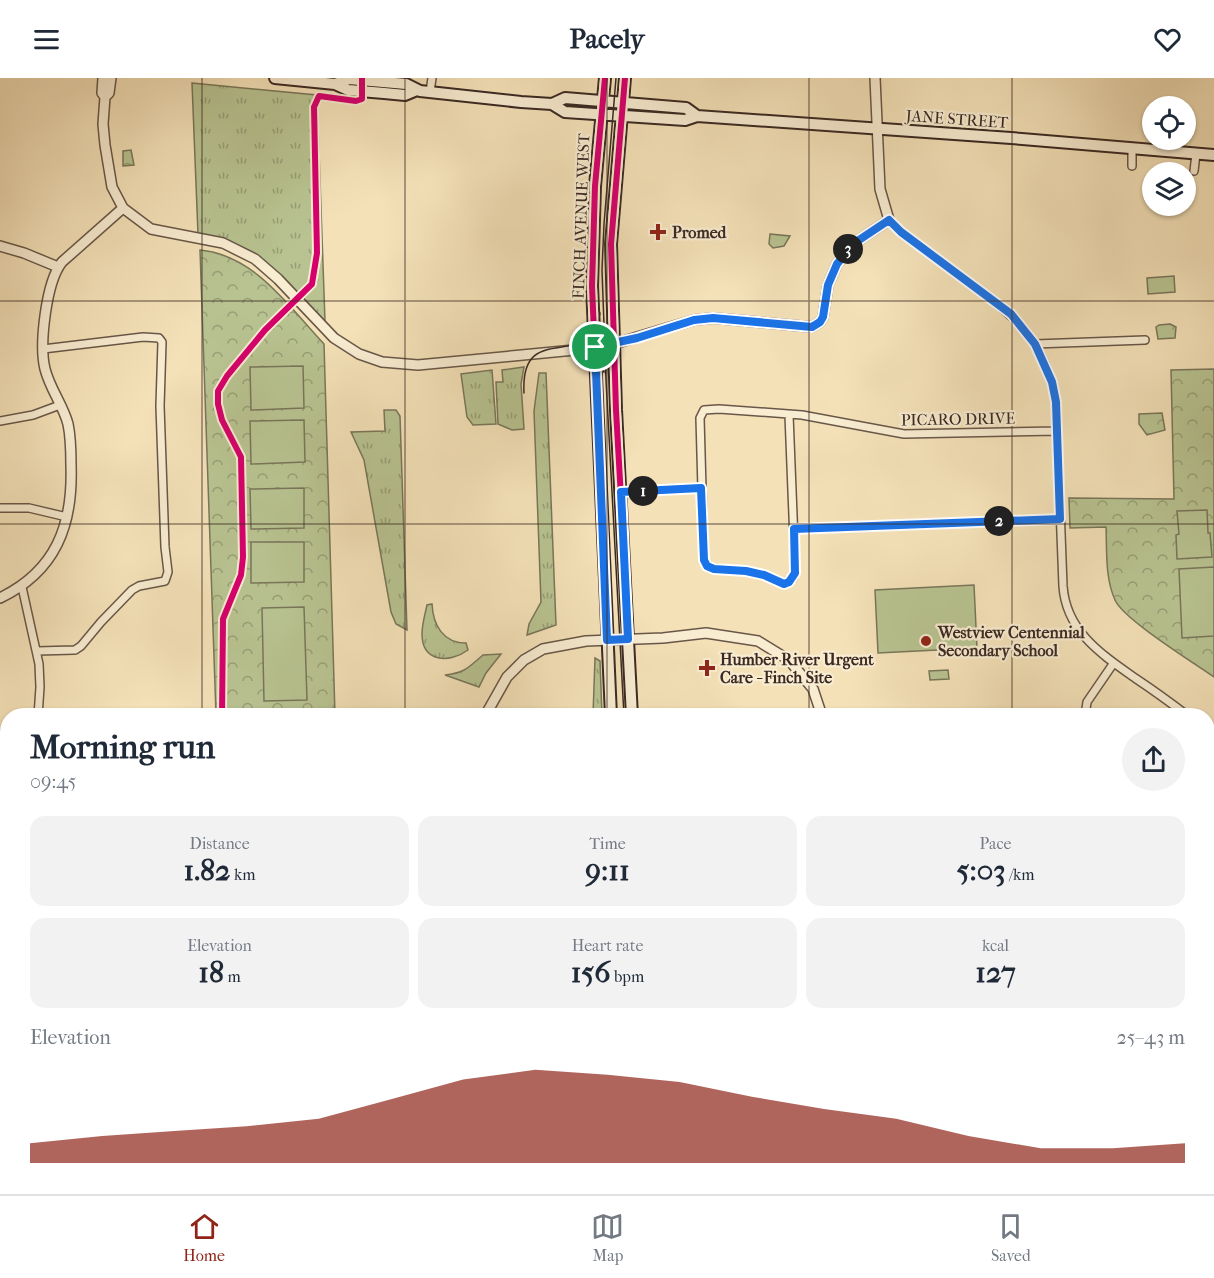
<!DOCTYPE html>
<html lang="en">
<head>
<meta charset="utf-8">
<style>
	:root { --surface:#fff; --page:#f2f2f3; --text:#1f2937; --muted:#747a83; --line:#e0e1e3; --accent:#8f2418 }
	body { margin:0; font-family:"IM FELL French Canon",serif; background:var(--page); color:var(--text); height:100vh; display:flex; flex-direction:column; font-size:22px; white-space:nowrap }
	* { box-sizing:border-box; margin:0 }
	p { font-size:20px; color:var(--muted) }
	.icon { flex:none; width:33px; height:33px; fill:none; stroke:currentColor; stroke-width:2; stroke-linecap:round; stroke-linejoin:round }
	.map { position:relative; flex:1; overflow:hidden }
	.panel { position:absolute; left:0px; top:630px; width:1215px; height:486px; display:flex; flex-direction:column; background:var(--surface); border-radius:24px 24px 0 0; box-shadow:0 2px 4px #0004 }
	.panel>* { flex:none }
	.controls { position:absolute; left:1142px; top:18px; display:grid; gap:12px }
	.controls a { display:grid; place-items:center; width:54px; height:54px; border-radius:50%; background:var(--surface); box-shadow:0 2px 4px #0004; font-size:30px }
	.pin { position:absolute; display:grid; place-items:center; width:51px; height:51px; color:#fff; margin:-26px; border:3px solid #fff; border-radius:50%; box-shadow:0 2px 6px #0007 }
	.km { position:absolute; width:30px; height:30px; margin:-15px; border-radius:50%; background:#222; color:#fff; font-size:16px; line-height:30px; text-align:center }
	.round { display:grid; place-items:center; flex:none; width:63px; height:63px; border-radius:32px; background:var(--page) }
	.head { display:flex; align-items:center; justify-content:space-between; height:102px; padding:0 30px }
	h1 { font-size:33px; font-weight:700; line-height:45px }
	.stats { display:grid; grid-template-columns:repeat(3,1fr); gap:9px; height:102px; padding:6px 30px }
	.stats div { display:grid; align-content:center; border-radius:15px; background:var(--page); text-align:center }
	.stats b { font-size:30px; font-weight:700 }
	.stats small { font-size:16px; font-weight:400 }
	.stats p { font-size:16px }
	.chart { height:168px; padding:12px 30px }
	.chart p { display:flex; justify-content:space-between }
	.chart svg { width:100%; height:108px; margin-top:6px; fill:var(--accent); opacity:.7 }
	header { display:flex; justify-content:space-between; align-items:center; height:78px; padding:0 30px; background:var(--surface); font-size:27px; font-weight:700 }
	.menu { display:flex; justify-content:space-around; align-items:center; height:84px; border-top:2px solid var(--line); background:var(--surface); font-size:16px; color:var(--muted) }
	.menu a { display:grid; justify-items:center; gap:3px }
	.menu .selected { color:var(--accent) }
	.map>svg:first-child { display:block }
</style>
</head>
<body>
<header><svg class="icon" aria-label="menu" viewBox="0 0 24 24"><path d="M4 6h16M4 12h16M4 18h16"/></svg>Pacely<svg class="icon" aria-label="heart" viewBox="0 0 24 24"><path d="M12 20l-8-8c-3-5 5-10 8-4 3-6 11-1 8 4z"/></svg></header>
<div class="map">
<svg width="1214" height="1116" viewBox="0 0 1214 1116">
	<defs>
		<pattern id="grass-tufts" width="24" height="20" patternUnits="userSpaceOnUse" patternTransform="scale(1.5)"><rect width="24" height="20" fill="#b8c391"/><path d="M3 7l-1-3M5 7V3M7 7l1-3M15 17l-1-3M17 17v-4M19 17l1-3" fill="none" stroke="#979e76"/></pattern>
		<pattern id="park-crowns" width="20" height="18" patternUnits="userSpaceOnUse" patternTransform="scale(1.5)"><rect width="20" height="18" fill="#b8c391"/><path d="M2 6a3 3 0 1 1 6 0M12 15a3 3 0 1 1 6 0" fill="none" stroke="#979e76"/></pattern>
	</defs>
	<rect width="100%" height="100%" fill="#f4e1b8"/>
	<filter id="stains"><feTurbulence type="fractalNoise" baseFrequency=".00333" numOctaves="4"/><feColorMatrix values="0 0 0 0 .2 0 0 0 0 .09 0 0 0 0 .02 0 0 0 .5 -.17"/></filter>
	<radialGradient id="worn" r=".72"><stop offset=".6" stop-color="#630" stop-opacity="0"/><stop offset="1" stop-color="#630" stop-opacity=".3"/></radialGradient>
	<path fill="url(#grass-tufts)" stroke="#79765a" stroke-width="1.5" d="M 192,5 L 317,17 L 325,243 C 283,201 260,166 198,156 Z
		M 524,289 L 521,306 L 524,351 L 512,352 L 498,346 L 496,304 L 503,304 L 502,292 Z
		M 492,292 L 496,346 L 473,347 L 467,339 L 461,296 Z
		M 539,295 L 546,295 L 556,547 L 527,557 L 529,546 L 541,524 L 534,333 Z
		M 384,332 L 396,332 L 400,338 L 407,552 L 396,546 L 391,534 L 364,382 L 351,354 L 385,353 Z
		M 432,526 C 433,547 443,565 466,565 L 468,572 C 449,586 422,584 422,556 C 422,546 425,536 427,527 Z
		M 501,576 L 486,595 L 479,609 L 445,597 C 465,595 469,589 483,577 Z
		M 595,580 L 600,583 L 602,637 L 593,637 Z
		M 236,1109 C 267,1108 325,1102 352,1116 L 236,1116 Z"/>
	<path fill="url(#park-crowns)" stroke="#79765a" stroke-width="1.5" d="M 131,72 L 134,87 L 123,88 L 123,73 Z
		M 770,156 L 790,158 L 784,168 L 773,170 L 769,166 Z
		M 200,172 C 255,177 289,229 324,266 L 335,637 L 216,637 Z
		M 1170,246 L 1176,249 L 1175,260 L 1158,261 L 1156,249 L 1159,247 Z
		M 1214,291 L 1214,599 C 1194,585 1123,541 1115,522 C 1105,500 1107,474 1106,449 L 1070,450 L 1069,420 L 1174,421 L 1171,292 Z
		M 1162,335 L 1165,352 L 1147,357 L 1139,346 L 1139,336 Z"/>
	<path fill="#b8c391" stroke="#79765a" stroke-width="1.5" d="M 1174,198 L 1175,214 L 1148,216 L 1147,200 Z
		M 303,288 L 304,330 L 251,332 L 250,289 Z
		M 304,342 L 305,384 L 251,386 L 250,343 Z
		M 304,410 L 304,450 L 251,451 L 250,411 Z
		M 1207,432 L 1208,455 L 1210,455 L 1212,479 L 1177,481 L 1176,457 L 1179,456 L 1177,433 Z
		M 251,464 L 304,464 L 304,504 L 251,505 Z
		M 1214,489 L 1214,558 L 1182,560 L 1179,491 Z
		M 974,507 L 977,570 L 878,575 L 875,512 Z
		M 304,529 L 307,622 L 264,623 L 262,530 Z
		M 948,592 L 949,601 L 930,602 L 929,593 Z"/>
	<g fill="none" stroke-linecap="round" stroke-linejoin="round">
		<path stroke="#cfbc9a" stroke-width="10" stroke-dasharray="10 5" stroke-linecap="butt" d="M 654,1108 L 654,1116"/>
		<g stroke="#685748" stroke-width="10">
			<path id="minor" d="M 430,14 L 432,0
				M 1132,70 L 1132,88
				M 1194,93 L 1196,76
				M 889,142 L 901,154 C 923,171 946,187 968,204 C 1016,239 1045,262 1056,324 L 1063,508 C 1066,553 1101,576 1135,600 C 1153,612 1171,625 1188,638
				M 1035,266 L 1145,262
				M 789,337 L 795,488 L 793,500 L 784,506 L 764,497 L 745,493 L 710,490 L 704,482 L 700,340 L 704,332 L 719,331 L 802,337 L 904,356 L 1057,353
				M 0,343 L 33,337 L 60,327
				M 621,414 L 701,410
				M 0,430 L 29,430 L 67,439
				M 794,451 L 1060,441
				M 22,509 L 39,586 L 40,609 L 38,638
				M 37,573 L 75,572 L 81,568 L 101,544 L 132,512 L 139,508 L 165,503 L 168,494 L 165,469 L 160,328 L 162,264 L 159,260 L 143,259 L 43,271
				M 1085,638 L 1087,624 L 1113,586
				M 1208,651 L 1214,655
				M 1208,760 L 1214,764
				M 0,1080 L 8,1081
				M 45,1108 L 46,1116"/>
		</g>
		<g stroke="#685748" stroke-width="12">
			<path id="tertiary" d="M 103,0 L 102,15 L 105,19
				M 111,0 L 109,15 L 105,19 L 103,46 L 105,67 L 112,109 L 123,130 L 151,151 L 223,165 L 255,181 L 278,201 L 334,260 L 359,276 L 382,284 L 418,287 L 585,271 L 614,266 L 694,242 L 713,240 L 812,249 L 820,244 L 823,239 L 828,207 L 837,186 L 853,166 L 889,142 L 880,111 L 875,0
				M 0,168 L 24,175 L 58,189
				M 0,520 C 56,493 73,447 71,388 C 71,374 71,360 68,346 C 63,327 50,311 45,291 C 39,267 46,204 62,184 L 123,130
				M 485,638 L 507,599 L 524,582 L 543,571 L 586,563 L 663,560 L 706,555 L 758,563 L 789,582 L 813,611 L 822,638
				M 0,788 L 8,789
				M 1208,937 L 1214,940"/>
		</g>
		<g stroke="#3a2923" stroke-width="14">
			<path id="secondary" d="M 275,0 L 335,6 L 348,12 L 384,15 L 405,17 L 417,12
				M 605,0 L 595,108 L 592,208 L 611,638
				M 625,0 L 611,166 L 616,332 L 632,638
				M 335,6 L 349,1 L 406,6 L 420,13 L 521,24 L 552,26 L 565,20 L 686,30 L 697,38
				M 552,26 L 565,34 L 685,42 L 697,38 L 1011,60 L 1214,77
				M 636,1111 L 636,1116"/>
		</g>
		<g stroke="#3a2923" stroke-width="16">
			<path id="motorway" d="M 0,1009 L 8,1010
				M 0,1039 L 8,1040
				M 394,1108 L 409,1116
				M 776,1108 L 853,1116
				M 1064,1108 L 1158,1116
				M 532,1116 L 550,1108"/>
		</g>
		<use href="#minor" stroke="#f8ecd1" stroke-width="7"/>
		<use href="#tertiary" stroke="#f8ecd1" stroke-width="9"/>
		<use href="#secondary" stroke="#f8ecd1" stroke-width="10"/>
		<use href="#motorway" stroke="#eac07c" stroke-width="14"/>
		<path stroke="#3a2923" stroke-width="1.5" d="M 616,0 L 604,146 L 602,192 L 606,302 L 624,638
			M 571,269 C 588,271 599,276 604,294
			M 524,315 C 520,239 591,297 600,235
			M 643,1111 L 644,1116"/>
		<g stroke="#f8ecd1" stroke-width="10">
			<path id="cycleway" d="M 605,0 L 595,108 L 592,208 L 607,562
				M 625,0 L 611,166 L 616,332 L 629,561
				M 222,638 L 223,541 L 241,497 L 243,479 L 241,379 L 222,342 L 218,326 L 218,313 L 227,298 L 265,252 L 312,206 L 317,175 L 314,29 L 319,18 L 356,23 L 362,21 L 362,0"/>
		</g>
		<use href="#cycleway" stroke="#d6006c" stroke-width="6"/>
	</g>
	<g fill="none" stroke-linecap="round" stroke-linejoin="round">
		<g stroke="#fff" stroke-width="12">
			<path id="route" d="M 889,142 L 901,154 L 1011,236 L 1035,266 L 1052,304 L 1056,324 L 1060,441 L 794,451 L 795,495 L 789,504 L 784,506 L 764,497 L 746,493 L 714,491 L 707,488 L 704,482 L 701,410 L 621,414 L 628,561 L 607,562 L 595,269 L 637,260 L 694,242 L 713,240 L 812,249 L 820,244 L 823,239 L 828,207 L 837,186 L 853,166 Z"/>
		</g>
		<use href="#route" stroke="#1a73e8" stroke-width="8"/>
	</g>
	<path fill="none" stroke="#3a2923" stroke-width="1.5" stroke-opacity="0.55" d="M 202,0 L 202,638M 405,0 L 405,638M 607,0 L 607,638M 809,0 L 809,638M 1012,0 L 1012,638M 0,223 L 1214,223M 0,446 L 1214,446M 0,670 L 8,670M 1208,670 L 1214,670M 0,893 L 8,893M 1208,893 L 1214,893M 202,1108 L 202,1116M 405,1108 L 405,1116M 607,1108 L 607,1116M 809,1108 L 809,1116M 1012,1108 L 1012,1116"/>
	<g fill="#8f2418" stroke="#f8ecd1" stroke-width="2">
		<path d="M655 145h6v6h6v6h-6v6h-6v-6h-6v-6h6z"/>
		<circle cx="926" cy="563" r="6"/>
		<path d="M704 581h6v6h6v6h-6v6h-6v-6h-6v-6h6z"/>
	</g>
	<g text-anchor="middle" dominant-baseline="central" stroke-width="4.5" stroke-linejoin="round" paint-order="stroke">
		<g font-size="16" fill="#3a2923" stroke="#f8ecd1">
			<text transform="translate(957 41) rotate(4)">JANE STREET</text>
			<text transform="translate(581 138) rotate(-88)">FINCH AVENUE WEST</text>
			<text transform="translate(958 341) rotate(-1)">PICARO DRIVE</text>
		</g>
		<g font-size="16" font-weight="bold" fill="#3a2923" stroke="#f8ecd1" text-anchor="start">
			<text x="672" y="154">Promed</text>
			<text x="938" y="554">Westview Centennial<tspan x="938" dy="18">Secondary School</tspan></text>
			<text x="720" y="581">Humber River Urgent<tspan x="720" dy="18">Care - Finch Site</tspan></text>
		</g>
	</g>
	<rect width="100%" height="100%" filter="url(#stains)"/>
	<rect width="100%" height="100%" fill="url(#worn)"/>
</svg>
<div class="controls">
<a><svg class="icon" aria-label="locate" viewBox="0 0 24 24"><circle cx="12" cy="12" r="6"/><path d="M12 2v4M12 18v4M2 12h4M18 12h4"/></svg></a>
<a><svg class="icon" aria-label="layers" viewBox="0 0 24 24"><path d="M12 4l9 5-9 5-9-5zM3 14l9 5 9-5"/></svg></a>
</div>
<div class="pin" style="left:595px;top:269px;background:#1e9e55"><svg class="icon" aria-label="arrive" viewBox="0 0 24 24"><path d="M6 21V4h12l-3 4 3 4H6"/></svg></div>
<b class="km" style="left:643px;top:413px">1</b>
<b class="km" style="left:999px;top:443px">2</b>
<b class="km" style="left:848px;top:171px">3</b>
<section class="panel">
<div class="head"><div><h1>Morning run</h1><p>09:45</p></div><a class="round"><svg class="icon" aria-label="share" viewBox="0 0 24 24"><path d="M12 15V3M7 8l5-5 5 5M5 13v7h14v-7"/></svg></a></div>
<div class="stats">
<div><p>Distance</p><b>1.82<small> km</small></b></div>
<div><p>Time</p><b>9:11</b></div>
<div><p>Pace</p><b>5:03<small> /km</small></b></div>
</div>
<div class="stats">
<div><p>Elevation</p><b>18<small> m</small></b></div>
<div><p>Heart rate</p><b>156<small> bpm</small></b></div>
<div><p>kcal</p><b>127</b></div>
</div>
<div class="chart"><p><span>Elevation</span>25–43 m</p>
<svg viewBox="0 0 160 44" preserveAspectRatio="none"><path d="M0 44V36L10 33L20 31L30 29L40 26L50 18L60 10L70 6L80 8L90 11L100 17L110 22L120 26L130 33L140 38L150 38L160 36V44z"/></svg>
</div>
</section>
</div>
<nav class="menu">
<a class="selected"><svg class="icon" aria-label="home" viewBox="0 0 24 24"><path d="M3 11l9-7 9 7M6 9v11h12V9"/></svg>Home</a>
<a><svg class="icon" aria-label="map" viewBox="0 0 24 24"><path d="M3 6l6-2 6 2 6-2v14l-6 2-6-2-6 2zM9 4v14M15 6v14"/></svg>Map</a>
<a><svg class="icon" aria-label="saved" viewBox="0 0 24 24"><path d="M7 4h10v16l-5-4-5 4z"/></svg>Saved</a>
</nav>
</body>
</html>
